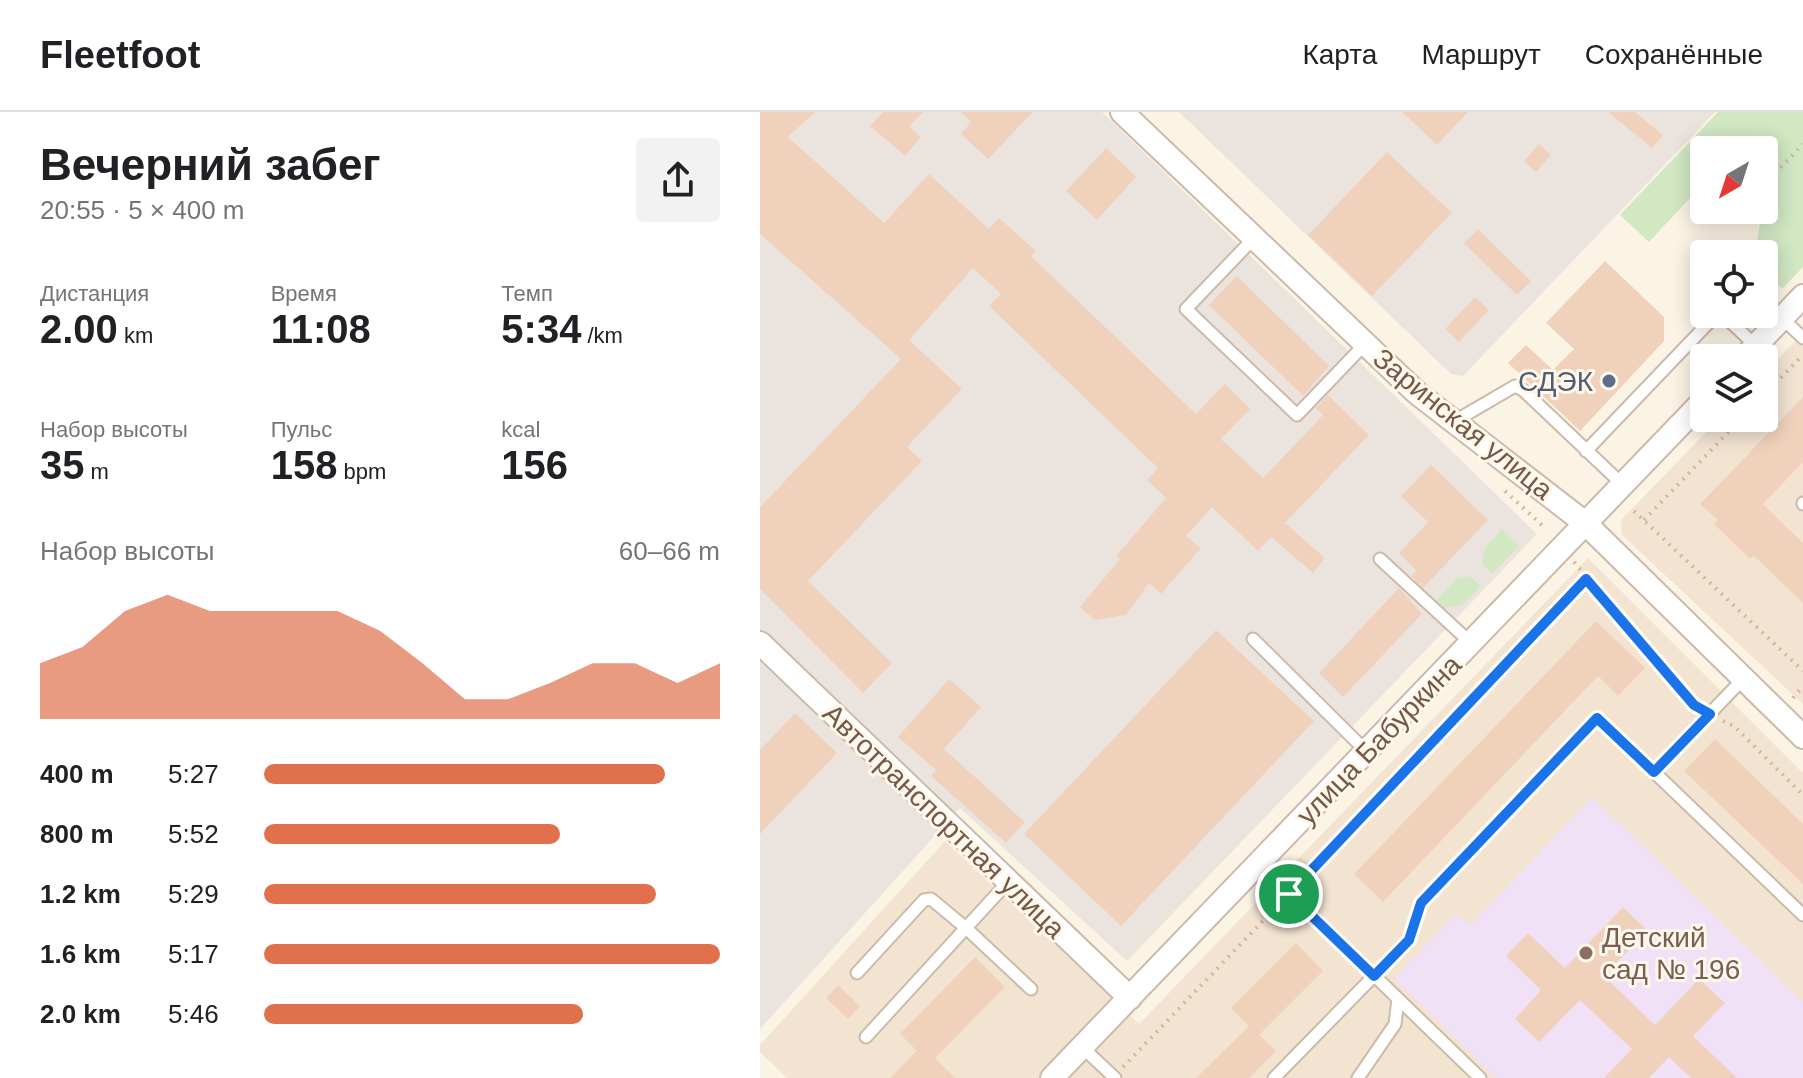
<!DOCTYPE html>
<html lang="ru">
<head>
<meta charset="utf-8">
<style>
	:root { --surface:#fff; --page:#f2f2f2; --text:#202124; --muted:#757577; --line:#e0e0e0; --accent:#e1714d }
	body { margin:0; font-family:Helvetica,sans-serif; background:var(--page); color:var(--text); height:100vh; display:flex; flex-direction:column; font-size:30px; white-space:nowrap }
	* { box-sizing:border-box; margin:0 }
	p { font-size:26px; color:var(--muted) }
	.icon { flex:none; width:44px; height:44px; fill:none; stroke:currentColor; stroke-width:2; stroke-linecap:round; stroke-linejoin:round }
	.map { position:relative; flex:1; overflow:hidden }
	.details { display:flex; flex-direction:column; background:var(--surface); width:760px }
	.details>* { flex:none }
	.needle { width:52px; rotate:219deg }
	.tools { position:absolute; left:930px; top:24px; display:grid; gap:16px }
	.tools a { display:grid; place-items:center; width:88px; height:88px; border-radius:8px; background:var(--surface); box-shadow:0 4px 20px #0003; font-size:40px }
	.pin { position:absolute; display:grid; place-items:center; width:68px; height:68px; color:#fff; margin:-34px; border:4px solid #fff; border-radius:50%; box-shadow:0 2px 8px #0007 }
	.round { display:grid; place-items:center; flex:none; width:84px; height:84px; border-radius:8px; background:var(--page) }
	.headline { display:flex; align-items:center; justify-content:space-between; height:136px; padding:0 40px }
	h1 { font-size:44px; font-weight:700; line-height:60px }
	.stats { display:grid; grid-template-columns:repeat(3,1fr); gap:12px; height:136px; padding:8px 40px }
	.stats div { display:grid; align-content:center }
	.stats b { font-size:40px; font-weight:700 }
	.stats small { font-size:22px; font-weight:400 }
	.stats p { font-size:22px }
	.chart { height:224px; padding:16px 40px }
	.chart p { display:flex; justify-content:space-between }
	.chart svg { width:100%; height:144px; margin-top:8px; fill:var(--accent); opacity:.7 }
	ul { padding:0 40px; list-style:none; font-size:26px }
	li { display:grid; grid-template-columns:128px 96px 1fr; align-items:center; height:60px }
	li i { height:20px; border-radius:10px; background:var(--accent) }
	header { display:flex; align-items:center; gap:48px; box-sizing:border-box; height:112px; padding:0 40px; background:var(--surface); border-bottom:2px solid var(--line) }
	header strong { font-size:38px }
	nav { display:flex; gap:44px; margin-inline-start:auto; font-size:28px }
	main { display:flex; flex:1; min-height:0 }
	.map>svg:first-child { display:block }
</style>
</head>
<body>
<header>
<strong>Fleetfoot</strong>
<nav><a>Карта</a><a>Маршрут</a><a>Сохранённые</a></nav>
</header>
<main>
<section class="details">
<div class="headline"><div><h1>Вечерний забег</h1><p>20:55 · 5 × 400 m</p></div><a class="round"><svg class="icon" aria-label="share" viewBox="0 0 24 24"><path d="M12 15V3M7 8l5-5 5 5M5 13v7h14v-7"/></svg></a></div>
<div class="stats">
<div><p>Дистанция</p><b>2.00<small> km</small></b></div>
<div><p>Время</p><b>11:08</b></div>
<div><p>Темп</p><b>5:34<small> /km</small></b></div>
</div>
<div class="stats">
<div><p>Набор высоты</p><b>35<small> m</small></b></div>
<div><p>Пульс</p><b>158<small> bpm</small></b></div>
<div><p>kcal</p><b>156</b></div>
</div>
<div class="chart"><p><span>Набор высоты</span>60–66 m</p>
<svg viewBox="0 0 160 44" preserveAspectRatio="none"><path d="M0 44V27L10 22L20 11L30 6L40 11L50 11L60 11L70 11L80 17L90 27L100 38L110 38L120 33L130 27L140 27L150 33L160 27V44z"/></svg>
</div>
<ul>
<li><b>400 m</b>5:27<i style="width:88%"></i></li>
<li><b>800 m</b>5:52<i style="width:65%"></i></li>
<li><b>1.2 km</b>5:29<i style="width:86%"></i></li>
<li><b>1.6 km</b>5:17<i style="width:100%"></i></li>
<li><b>2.0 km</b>5:46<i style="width:70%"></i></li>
</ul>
</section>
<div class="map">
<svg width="1043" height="966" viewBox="0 0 1043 966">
	<rect width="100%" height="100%" fill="#fbf3e4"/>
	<path fill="#f3e4d2" d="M 1043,221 L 1043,592 L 862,423 L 861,408 L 960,306 L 1004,306 L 1004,261 Z
		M 828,446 L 1043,661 L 1043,966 L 27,966 L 0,940 L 0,933 L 185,729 L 379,912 Z"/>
	<path fill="#ebe4de" d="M 0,0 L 342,0 L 777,422 L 367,849 L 200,696 L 0,917 Z
		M 419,0 L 955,0 L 703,264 L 691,262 Z"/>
	<path fill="#f0e1f7" d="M 832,685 L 1043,890 L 1043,966 L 737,966 L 634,867 L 696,802 L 710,814 Z"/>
	<path fill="#d1e8c3" d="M 958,0 L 1043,0 L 1043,155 L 1022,177 L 1004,159 L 1004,142 L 995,142 L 1002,100 L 1000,98 L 1004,98 L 1004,38 L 944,38 L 944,71 L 889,130 L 860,103 Z
		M 742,417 L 759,434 L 732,462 L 722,452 L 725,436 Z
		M 710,464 L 721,474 L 702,493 L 684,496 L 676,489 L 696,467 Z"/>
	<path fill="#f0d2bc" d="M 0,0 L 55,0 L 28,25 L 124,111 L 169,62 L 229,117 L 239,106 L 276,139 L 271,144 L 436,302 L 465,272 L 490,297 L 461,327 L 503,366 L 563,303 L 556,296 L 568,283 L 609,323 L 525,411 L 565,446 L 553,461 L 511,425 L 498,439 L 452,395 L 426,424 L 441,436 L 401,482 L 389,471 L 366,503 L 335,508 L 320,495 L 360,447 L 356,444 L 406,386 L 387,368 L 398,356 L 229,194 L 241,182 L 213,156 L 149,228 L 202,277 L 147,335 L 162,349 L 48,469 L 132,551 L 103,581 L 0,477 L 0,395 L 141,247 L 0,122 Z
		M 123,0 L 163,0 L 149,14 L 161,25 L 145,44 L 110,14 Z
		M 201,0 L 273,0 L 228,47 L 201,22 L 211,10 Z
		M 642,0 L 708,0 L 677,33 Z
		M 848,0 L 875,0 L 903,23 L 892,36 Z
		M 779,32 L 791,43 L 776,60 L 764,49 Z
		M 346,36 L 376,65 L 337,108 L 306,79 Z
		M 627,40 L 692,101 L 612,184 L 548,123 Z
		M 718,117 L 771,169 L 757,183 L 704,131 Z
		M 845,149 L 904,205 L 904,229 L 820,319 L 748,251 L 766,233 L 793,258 L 814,237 L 786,211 Z
		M 477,164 L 569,254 L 543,284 L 449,193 Z
		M 715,185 L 729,198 L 699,230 L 685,217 Z
		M 1043,285 L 1043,350 L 1003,392 L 1043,431 L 1043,491 L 994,444 L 990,447 L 954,412 L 958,408 L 940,392 Z
		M 671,353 L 728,408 L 663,476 L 651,464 L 656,458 L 639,441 L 668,410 L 641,384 Z
		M 639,476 L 662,502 L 583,585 L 559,561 Z
		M 836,509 L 885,556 L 858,584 L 838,564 L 623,790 L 594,762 Z
		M 456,518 L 554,609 L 361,814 L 264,722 Z
		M 189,567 L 221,595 L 184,637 L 265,710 L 246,731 L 171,664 L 176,658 L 138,625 Z
		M 35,601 L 77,641 L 0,722 L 0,638 Z
		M 955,627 L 1043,712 L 1043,772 L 924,659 Z
		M 863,795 L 887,818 L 844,864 L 895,913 L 939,867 L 965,891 L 933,924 L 977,966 L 931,966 L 909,945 L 889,966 L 844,966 L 872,937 L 820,888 L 779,930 L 755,907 L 781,878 L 746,844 L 768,821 L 805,856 Z
		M 536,831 L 563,859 L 499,923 L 516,939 L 489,966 L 436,966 L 489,914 L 471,896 Z
		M 215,845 L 245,875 L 175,946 L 195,966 L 130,966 L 157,939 L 140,922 Z
		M 78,873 L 100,894 L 88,907 L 66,886 Z"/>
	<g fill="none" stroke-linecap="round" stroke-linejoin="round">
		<g stroke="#ccbaab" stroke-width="15">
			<path id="lane" d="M 494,126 L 426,197 L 537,303 L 605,232
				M 1004,189 L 1043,226
				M 962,202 L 995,233
				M 695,309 L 755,274 L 763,278 L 863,373
				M 826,339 L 957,202
				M 1043,391 L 1043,392
				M 620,447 L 711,531
				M 493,527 L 607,640
				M 982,568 L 894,660 L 1043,803
				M 500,753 L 720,966
				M 661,791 L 837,606 L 894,660
				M 97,861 L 164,788 L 171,787 L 206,816 L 271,877
				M 106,925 L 247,771
				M 322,935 L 355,966
				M 514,966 L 649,828
				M 598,966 L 635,912 L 638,887"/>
		</g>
		<g stroke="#ccbaab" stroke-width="26">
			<path id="street" d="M 362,0 L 657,281 L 825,411 L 1043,625
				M 984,246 L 1043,184
				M 0,531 L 370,886
				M 292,966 L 944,288"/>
		</g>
		<path stroke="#d4b5a0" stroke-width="4" stroke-dasharray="2 6" stroke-linecap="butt" d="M 1004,73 L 1043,32
			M 975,104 L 981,98
			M 1004,283 L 1043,243
			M 745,379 L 785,416
			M 874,399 L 1043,559
			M 884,408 L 982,306
			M 814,450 L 938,595
			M 1033,586 L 1043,574
			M 963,609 L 974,614 L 1043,683
			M 540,770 L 826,467
			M 363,955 L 520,791"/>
		<use href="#lane" stroke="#fff" stroke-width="11"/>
		<use href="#street" stroke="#fff" stroke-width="22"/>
	</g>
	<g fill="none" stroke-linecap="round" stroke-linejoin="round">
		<g stroke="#fff" stroke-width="16">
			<path id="route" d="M 826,467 L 934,593 L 950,602 L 894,660 L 837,606 L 661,791 L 649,828 L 614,864 L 529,782 Z"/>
		</g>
		<use href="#route" stroke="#1a73e8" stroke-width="10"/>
	</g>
	<circle fill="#5c6f8a" stroke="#fef7ea" stroke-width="3" cx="849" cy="269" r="8"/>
	<circle fill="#8d6e63" stroke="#fef7ea" stroke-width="3" cx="826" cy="841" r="8"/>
	<g text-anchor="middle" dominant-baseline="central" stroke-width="6" stroke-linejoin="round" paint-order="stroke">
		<g font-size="28" fill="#4e5e75" stroke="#fef7ea" text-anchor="end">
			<text x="833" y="269">СДЭК</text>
		</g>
		<g font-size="28" fill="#73594a" stroke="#fef7ea">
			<text transform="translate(703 312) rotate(39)">Заринская улица</text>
			<text transform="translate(619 628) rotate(-46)">улица Бабуркина</text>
			<text transform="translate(184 709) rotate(44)">Автотранспортная улица</text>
		</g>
		<g font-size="28" fill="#785e54" stroke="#fef7ea" text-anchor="start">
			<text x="842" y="825">Детский<tspan x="842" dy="32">сад № 196</tspan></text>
		</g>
	</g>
</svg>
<div class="tools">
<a><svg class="needle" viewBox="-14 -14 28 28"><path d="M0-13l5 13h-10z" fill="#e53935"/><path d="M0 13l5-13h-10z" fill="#757577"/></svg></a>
<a><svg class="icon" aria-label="locate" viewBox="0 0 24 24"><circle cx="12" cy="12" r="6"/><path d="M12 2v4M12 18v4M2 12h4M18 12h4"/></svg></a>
<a><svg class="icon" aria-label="layers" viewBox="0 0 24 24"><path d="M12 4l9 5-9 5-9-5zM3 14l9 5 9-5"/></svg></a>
</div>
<div class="pin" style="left:529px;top:782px;background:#1e9e55"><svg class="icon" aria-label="arrive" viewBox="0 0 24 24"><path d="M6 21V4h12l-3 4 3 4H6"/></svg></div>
</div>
</main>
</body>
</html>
